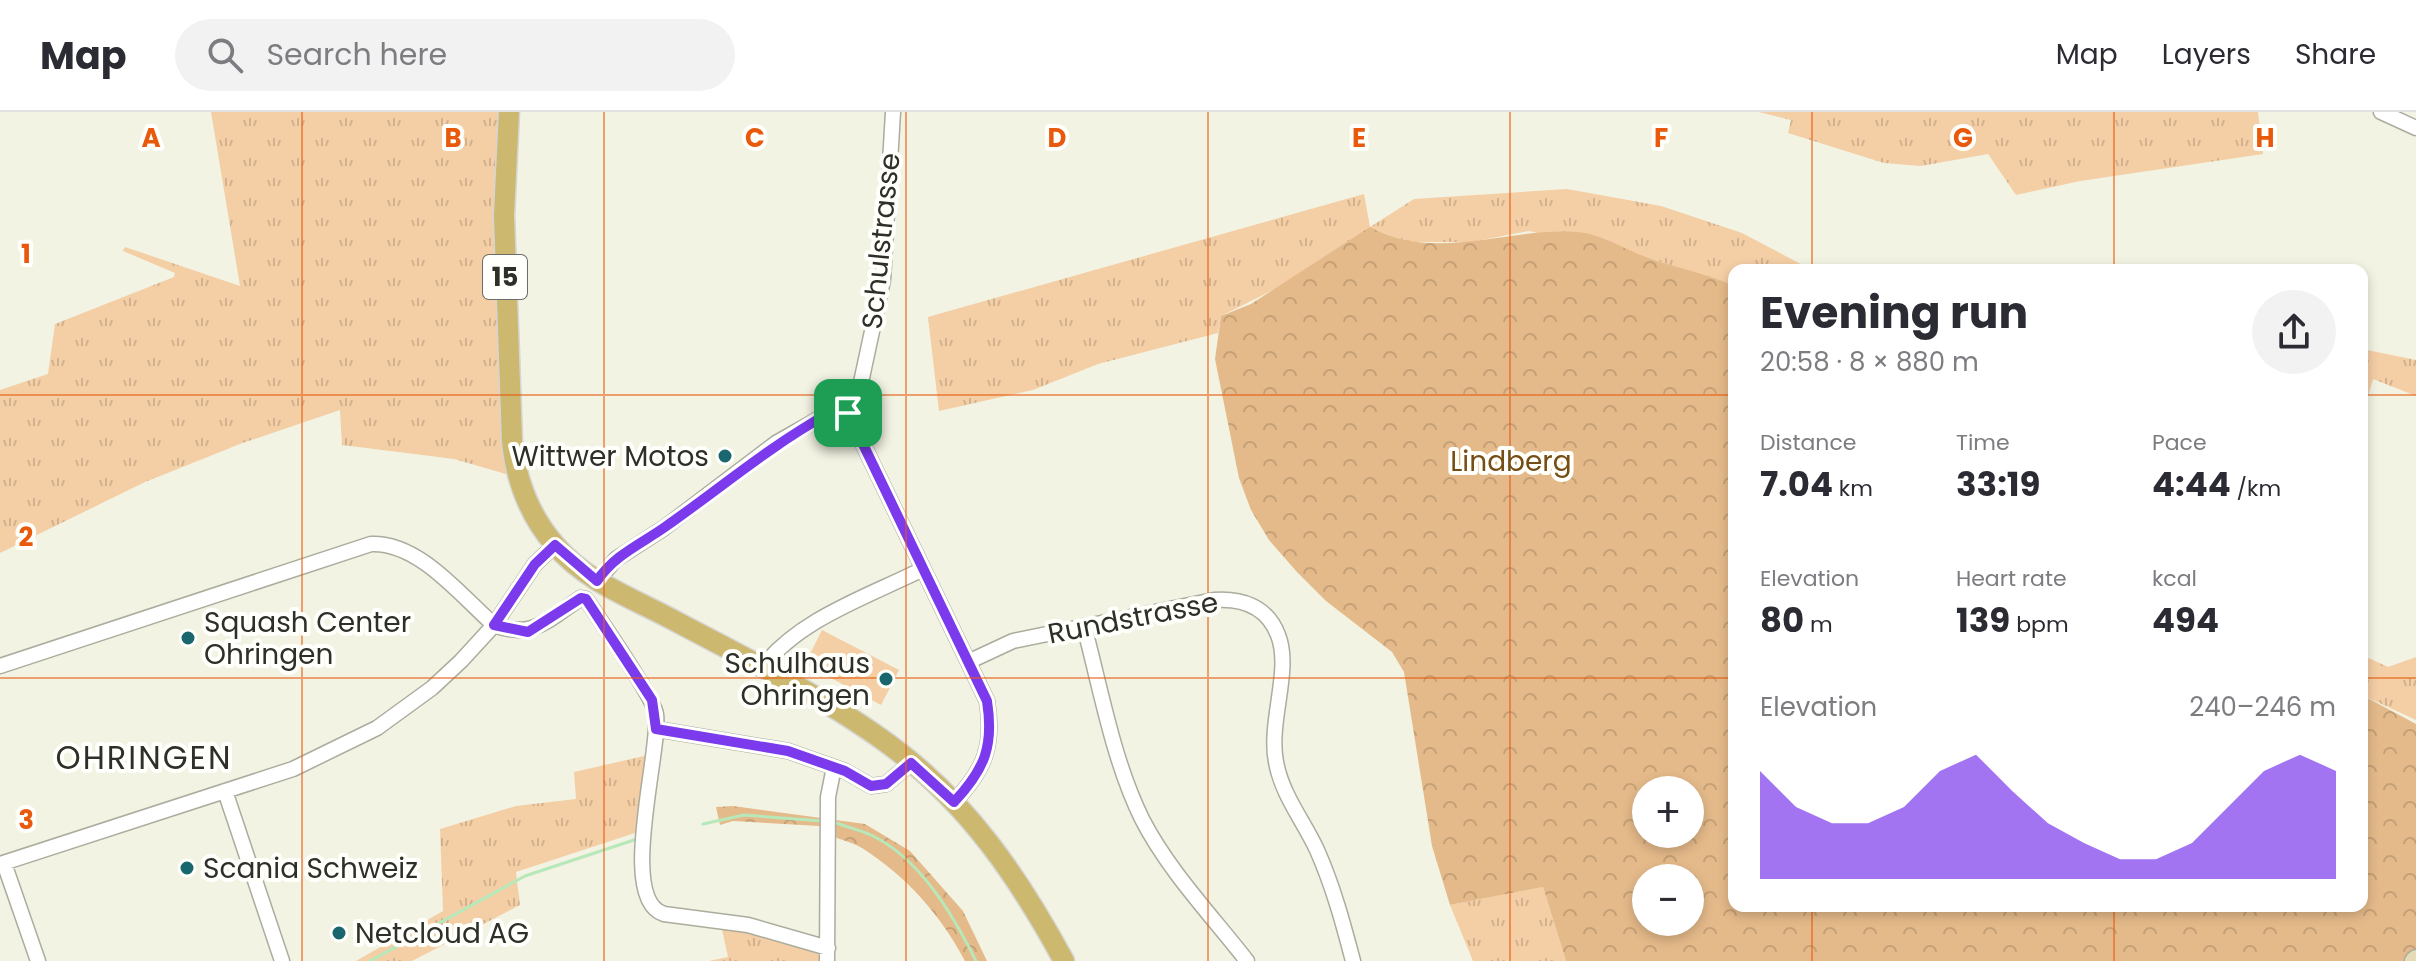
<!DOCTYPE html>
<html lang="en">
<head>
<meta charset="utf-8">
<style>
	:root { --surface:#fff; --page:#f2f2f3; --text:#2b2b33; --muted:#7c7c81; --line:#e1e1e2; --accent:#7c3aed }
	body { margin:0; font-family:Poppins,sans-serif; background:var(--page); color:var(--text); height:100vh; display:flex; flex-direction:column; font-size:30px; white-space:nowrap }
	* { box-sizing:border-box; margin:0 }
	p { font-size:26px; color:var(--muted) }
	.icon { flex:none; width:44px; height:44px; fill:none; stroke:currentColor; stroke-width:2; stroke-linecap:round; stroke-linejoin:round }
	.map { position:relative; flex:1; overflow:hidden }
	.panel { position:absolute; left:1728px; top:152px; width:640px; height:648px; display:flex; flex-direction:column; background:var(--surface); border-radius:16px; box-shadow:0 4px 12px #0003 }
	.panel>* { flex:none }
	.buttons { position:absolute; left:1632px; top:664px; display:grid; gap:16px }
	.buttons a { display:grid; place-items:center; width:72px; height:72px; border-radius:50%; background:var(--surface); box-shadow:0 4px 12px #0003; font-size:40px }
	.pin { position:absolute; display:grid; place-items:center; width:68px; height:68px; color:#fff; margin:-34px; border-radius:16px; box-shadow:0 4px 12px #0006 }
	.round { display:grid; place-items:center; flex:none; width:84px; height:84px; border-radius:42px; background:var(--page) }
	.overview { display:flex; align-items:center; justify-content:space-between; height:136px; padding:0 32px }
	h1 { font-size:44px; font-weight:700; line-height:60px }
	.figures { display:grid; grid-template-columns:repeat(3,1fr); gap:12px; height:136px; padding:8px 32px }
	.figures div { display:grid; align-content:center }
	.figures b { font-size:34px; font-weight:700 }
	.figures small { font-size:22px; font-weight:400 }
	.figures p { font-size:22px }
	.chart { height:224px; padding:16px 32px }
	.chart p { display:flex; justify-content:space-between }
	.chart svg { width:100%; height:144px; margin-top:8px; fill:var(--accent); opacity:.7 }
	header { display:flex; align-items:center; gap:48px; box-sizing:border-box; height:112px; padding:0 40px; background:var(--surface); border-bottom:2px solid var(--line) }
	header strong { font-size:38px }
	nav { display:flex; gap:44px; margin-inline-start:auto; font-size:28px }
	.search { width:560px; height:72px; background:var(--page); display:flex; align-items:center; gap:20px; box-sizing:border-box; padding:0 28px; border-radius:44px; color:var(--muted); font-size:30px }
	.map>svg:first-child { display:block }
</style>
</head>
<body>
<header>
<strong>Map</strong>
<div class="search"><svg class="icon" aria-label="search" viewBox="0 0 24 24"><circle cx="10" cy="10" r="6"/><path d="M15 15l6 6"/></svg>Search here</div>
<nav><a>Map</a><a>Layers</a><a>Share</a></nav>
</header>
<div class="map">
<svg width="2416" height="849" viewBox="0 0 2416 849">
	<defs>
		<pattern id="grass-tufts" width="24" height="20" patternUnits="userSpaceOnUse" patternTransform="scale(2)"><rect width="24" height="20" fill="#f4cea5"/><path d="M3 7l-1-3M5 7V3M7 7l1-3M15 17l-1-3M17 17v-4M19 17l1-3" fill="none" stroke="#d2b18e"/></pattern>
		<pattern id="forest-crowns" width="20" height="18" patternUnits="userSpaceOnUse" patternTransform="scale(2)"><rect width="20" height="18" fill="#e5ba8a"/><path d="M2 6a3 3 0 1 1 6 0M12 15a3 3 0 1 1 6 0" fill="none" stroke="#c5a077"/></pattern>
	</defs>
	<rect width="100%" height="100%" fill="#f2f3e3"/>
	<path fill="url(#grass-tufts)" d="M 211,0 L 509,0 L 512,329 L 506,362 L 454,347 L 342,333 L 340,298 L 240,332 L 145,370 L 0,441 L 0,278 L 48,262 L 55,212 L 174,165 L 175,161 L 123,139 L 125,135 L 240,174 Z
		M 1759,0 L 2258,0 L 2263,42 L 2080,69 L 2016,83 L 1988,42 L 1921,54 L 1884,51 L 1788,21 L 1791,8 Z
		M 1567,77 L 1661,94 L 1742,121 L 1812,158 L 1734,158 L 1734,174 L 1649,146 L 1529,119 L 1471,130 L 1412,130 L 1383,123 L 1221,204 L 1218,221 L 1098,252 L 1033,278 L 939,299 L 928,205 L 1364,82 L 1370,115 L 1414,87 Z
		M 2362,237 L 2416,248 L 2416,284 L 2373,267 L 2362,305 Z
		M 2362,543 L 2388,555 L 2416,545 L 2416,608 L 2362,583 Z
		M 653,642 L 644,718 L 516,760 L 520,793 L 412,849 L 356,849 L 443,799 L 440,717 L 516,694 L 576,687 L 574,660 Z
		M 1543,775 L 1566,849 L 1473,849 L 1450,793 Z
		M 720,808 L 828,836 L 827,849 L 709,849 L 728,845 Z"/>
	<path fill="url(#forest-crowns)" fill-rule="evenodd" d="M 1370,115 C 1433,151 1509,115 1576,120 C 1599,121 1624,137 1646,145 C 1675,156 1706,161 1734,174 L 1734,794 L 2362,794 L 2362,583 L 2416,612 L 2416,849 L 1566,849 L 1543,775 L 1450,793 L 1432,734 L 1404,560 L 1392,540 L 1326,489 L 1297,460 L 1269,428 L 1251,398 L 1239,366 L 1215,247 L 1221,204 L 1251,192 ZM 1646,678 L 1690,678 L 1690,722 L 1646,722 ZM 1646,766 L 1690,766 L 1690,810 L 1646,810 Z
		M 733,694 L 865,712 L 910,739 L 963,799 L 987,849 L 965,849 C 940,802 907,765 862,736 C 847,727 831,728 819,714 L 733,709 L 720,713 L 716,695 Z"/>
	<path fill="#f4cea5" d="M 822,518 L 899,558 L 881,593 L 805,552 Z"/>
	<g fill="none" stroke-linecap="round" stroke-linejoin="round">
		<path stroke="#b7e8ba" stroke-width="3" d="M 836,711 C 847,715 860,718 871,723 C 920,746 953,803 976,849
			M 703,712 L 744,703 L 822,709
			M 370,849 L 525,764 L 637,727"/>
		<g stroke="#acac9e" stroke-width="17">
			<path id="street" d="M 893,0 L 883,168 L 857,289 L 848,301 L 987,589 C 994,634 985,657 954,690
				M 2381,0 L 2416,16
				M 597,469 L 616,447 L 664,416 L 776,331 L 829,301 L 848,301
				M 1084,514 C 1101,578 1113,648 1142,707 C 1168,758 1212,804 1247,849
				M 970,549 L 1013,529 L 1214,488 C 1241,486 1267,494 1278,523 C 1292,558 1268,609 1276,650 C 1282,683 1303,708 1317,738 C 1333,774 1343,811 1353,849
				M 0,554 L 371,432 C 419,430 460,483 494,513 C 533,528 550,506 581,486 L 586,487 C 598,505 654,586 656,602 C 661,640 617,788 664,802 L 748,813 L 828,836
				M 761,557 C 798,507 869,484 923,457
				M 656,617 L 788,639 L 845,659 L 871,674 L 886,672 L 911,651
				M 225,679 L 282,849
				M 4,751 L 38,849
				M 0,752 L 293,657 L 377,616 L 432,576 L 461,549 L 494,513 L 535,452 L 555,433
				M 827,849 L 828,685 L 834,655"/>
		</g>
		<g stroke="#acac9e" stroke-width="21">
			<path id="secondary" d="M 2414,849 L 2416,847"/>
		</g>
		<g stroke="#d5d5d4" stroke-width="23">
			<path id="primary" d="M 509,0 L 504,103 L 512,329 C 516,369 529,403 555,433 C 587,471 635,487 677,510 C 747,547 828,587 891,634 C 968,691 1019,766 1064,849"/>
		</g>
		<use href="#street" stroke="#fff" stroke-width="14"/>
		<use href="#secondary" stroke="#e6dbb7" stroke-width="18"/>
		<use href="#primary" stroke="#cdb86f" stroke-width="20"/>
	</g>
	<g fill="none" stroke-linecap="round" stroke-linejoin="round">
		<g stroke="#fff" stroke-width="16">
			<path id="route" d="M 829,301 L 848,301 L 987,589 C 994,634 985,657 954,690 L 911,651 L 886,672 L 871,674 L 845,659 L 788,639 L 656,617 L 652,588 L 586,487 L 581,486 L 528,520 L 494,513 L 535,452 L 555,433 L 597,469 C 614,443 641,432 665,415 C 722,375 767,336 829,301 Z"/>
		</g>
		<use href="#route" stroke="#7c3aed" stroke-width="10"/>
	</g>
	<path fill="none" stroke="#e8590c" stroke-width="2" stroke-opacity="0.55" d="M 302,0 L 302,849M 604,0 L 604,849M 906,0 L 906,849M 1208,0 L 1208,849M 1510,0 L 1510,849M 1812,0 L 1812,158M 2114,0 L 2114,158M 0,283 L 1734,283M 2362,283 L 2416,283M 0,566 L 1734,566M 2362,566 L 2416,566M 1812,794 L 1812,849M 2114,794 L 2114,849"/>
	<g fill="#19666e" stroke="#fffffc" stroke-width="3">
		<circle cx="725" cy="344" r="8"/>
		<circle cx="188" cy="526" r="8"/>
		<circle cx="886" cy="567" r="8"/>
		<circle cx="187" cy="756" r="8"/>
		<circle cx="339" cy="821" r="8"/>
	</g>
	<g text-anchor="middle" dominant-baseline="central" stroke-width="8" stroke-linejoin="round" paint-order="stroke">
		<rect fill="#fffffc" stroke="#6d6d68" stroke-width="2" x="483" y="143" width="44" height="44" rx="6"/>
		<g font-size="26" font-weight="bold" fill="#2f2f29">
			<text x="505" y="165">15</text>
		</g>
		<g font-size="28" fill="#2f2f29" stroke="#fffffc">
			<text transform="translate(881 129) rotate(-84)">Schulstrasse</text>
			<text transform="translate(1133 506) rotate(-11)">Rundstrasse</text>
		</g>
		<g font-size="28" fill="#2f2f29" stroke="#fffffc" text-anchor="start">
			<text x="709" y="344" text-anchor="end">Wittwer Motos</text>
			<text x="204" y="510">Squash Center<tspan x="204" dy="32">Ohringen</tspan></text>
			<text x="870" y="551" text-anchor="end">Schulhaus<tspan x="870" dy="32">Ohringen</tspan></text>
			<text x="203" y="756">Scania Schweiz</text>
			<text x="355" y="821">Netcloud AG</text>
		</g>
		<g font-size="28" fill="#764d15" stroke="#fffffc">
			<text x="1511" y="349">Lindberg</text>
		</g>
		<g font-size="32" letter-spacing="2" fill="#2f2f29" stroke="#fffffc">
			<text x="144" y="645">OHRINGEN</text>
		</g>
	</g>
	<g font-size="26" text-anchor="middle" font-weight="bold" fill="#e8590c" stroke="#fffffc" stroke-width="8" stroke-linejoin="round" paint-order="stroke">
		<text x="151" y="35">A</text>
		<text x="453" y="35">B</text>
		<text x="755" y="35">C</text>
		<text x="1057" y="35">D</text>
		<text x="1359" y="35">E</text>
		<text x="1661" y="35">F</text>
		<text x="1963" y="35">G</text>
		<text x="2265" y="35">H</text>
		<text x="26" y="151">1</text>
		<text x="26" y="434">2</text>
		<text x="26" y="717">3</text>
	</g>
</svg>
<div class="buttons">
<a>+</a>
<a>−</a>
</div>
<div class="pin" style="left:848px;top:301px;background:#1e9e55"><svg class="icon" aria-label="arrive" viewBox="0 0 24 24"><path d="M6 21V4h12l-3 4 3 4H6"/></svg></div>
<section class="panel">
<div class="overview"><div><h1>Evening run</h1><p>20:58 · 8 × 880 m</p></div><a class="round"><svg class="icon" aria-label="share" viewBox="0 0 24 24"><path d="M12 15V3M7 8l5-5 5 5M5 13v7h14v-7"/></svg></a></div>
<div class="figures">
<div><p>Distance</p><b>7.04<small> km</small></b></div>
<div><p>Time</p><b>33:19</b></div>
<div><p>Pace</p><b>4:44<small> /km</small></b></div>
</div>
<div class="figures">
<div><p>Elevation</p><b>80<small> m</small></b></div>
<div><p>Heart rate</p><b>139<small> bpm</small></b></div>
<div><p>kcal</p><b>494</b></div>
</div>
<div class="chart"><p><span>Elevation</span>240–246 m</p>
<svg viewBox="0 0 160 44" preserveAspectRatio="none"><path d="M0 44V11L10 22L20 27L30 27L40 22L50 11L60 6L70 17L80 27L90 33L100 38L110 38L120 33L130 22L140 11L150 6L160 11V44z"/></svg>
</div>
</section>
</div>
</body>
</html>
